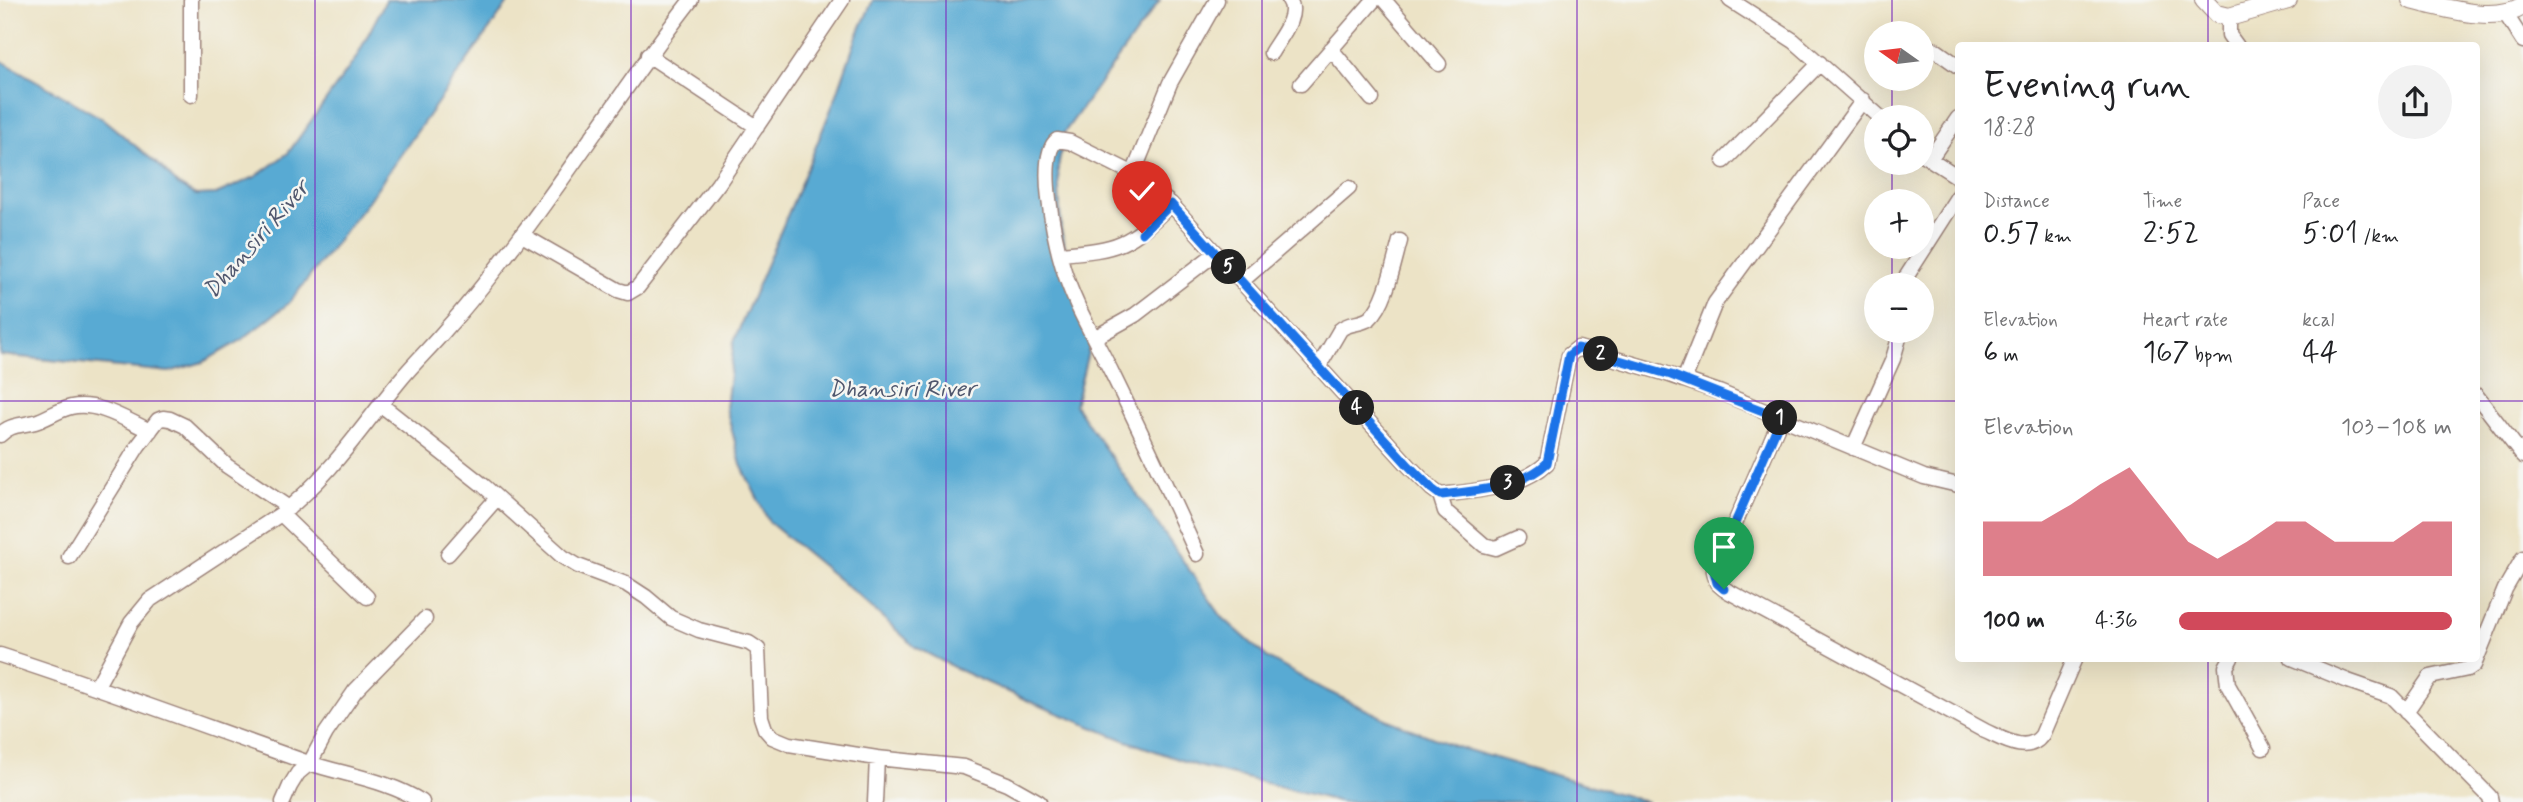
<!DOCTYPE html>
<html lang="en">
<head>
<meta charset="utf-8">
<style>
	:root { --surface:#fff; --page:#f2f2f2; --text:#202124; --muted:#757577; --accent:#d1495b }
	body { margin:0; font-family:Mynerve,sans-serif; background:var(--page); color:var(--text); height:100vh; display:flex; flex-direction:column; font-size:26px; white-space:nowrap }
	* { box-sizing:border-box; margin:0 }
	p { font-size:23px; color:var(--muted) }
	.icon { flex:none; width:38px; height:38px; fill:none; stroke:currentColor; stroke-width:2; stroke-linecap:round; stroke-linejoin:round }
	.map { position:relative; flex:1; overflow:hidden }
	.side { position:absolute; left:1955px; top:42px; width:525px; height:620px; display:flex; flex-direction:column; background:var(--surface); border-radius:7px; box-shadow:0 7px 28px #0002 }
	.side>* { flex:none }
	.needle { width:46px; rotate:284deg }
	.tools { position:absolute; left:1864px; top:21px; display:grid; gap:14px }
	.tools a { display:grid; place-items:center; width:70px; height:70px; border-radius:50%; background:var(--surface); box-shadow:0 7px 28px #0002; font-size:35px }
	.pin { position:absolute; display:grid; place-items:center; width:60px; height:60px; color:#fff; margin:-72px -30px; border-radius:50% 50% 50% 0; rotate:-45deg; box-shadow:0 0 7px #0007 }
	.pin .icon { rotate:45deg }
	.km { position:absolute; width:35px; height:35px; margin:-18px; border-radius:50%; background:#222; color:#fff; font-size:19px; line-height:35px; text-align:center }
	.round { display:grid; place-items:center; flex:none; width:74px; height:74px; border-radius:37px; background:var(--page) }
	.overview { display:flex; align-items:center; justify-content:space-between; height:119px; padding:0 28px }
	h1 { font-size:38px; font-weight:600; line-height:52px }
	.stats { display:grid; grid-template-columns:repeat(3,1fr); gap:10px; height:119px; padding:7px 28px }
	.stats div { display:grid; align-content:center }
	.stats b { font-size:30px; font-weight:600 }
	.stats small { font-size:19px; font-weight:400 }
	.stats p { font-size:19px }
	.chart { height:196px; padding:14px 28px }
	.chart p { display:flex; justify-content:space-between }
	.chart svg { width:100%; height:126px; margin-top:7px; fill:var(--accent); opacity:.7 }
	ul { padding:0 28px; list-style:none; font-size:23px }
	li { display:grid; grid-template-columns:112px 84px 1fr; align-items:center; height:52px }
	li i { height:18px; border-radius:9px; background:var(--accent) }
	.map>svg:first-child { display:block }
</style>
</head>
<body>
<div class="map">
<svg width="2523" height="802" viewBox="0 0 2523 802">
	<rect width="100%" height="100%" fill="#f6f6f2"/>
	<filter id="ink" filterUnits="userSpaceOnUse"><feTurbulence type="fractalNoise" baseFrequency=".0143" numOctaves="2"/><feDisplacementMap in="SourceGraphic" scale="14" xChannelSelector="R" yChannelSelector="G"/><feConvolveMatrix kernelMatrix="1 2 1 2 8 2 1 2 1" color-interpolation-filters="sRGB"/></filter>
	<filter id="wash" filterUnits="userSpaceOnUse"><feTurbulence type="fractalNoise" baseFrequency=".00686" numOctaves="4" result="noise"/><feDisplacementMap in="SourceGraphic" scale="28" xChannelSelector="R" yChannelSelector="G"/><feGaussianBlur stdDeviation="1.57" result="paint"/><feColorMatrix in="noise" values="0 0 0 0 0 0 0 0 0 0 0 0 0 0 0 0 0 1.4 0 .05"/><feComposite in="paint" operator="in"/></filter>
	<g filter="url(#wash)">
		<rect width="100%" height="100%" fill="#ece3c6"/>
		<path fill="#58aad3" stroke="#51647f" stroke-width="2" d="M 386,0 L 510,0 L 363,208 L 289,303 L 240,341 L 203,362 L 169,372 L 0,355 L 0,60 L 103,119 L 161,167 L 177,184 L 196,195 L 216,194 L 255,177 L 288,153 L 356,58 Z
			M 873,0 L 1160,0 L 1064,133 L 1058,169 L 1061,229 L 1081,318 L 1091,340 L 1075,405 L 1222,617 L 1268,658 L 1321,688 L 1388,720 L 1454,746 L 1648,802 L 1341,802 L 1198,766 L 1124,740 L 1031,702 L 959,670 L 915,647 L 860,597 L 769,522 L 741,465 L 726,408 L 734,341 L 799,188 L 836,97 L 857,36 Z"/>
	</g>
	<g filter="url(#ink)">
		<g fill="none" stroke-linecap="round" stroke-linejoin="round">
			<g stroke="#9b8178" stroke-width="17">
				<path id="minor" d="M 1384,0 L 1439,64
					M 1730,0 L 1794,41 L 1880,117
					M 2505,13 L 2523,41
					M 2229,17 L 2229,35 L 2237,46
					M 1331,49 L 1372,99
					M 1934,49 L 1958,66
					M 1271,53 C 1279,39 1300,15 1289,0
					M 648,55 L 757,127
					M 1301,84 L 1374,0
					M 191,95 L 191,0
					M 1922,154 L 1958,177
					M 1930,159 L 1958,118
					M 1724,161 L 1820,63
					M 1130,172 L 1171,204 L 1409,466 L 1432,489 L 1440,495 C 1474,491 1521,488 1547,463 L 1569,355 L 1578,348 L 1661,372 L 1719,392 L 1924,477 L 1958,485
					M 522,235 L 618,290 L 628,293 L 638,287 L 718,184 L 842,0
					M 1060,254 C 1120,249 1128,246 1171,204
					M 1242,281 L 1349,188
					M 1901,285 L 1958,196
					M 1094,338 L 1135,315 L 1216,253
					M 1319,366 L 1340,330 C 1348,322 1361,325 1370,318 C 1386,304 1394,262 1400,241
					M 1684,380 L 1715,303 L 1863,100
					M 2476,395 L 2523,456
					M 380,404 L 484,486 L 563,557 L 578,566 L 626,584 L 646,597 L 671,618 L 699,630 L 749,643 L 758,649 L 761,717 L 765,729 L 772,737 L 789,744 L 877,758 L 964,767 L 1007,784 L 1039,802
					M 1781,418 L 1714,571 L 1717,583 L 1724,589 L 1985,731 C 2003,739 2028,755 2042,735 L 2075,658
					M 0,435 C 10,424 21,426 35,422 C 48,418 58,410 71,407 C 98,401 126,420 150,431
					M 1853,448 L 1893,359 L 1901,331
					M 1440,495 L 1445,511 L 1484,545 L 1496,548 L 1518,538
					M 281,514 L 367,597
					M 448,554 L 497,498
					M 1197,554 C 1170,494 1142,434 1113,375 C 1095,338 1073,304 1062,264 C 1055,240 1036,156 1057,140 L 1070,142 L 1130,172 L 1135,169 L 1170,83 L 1217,0
					M 69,557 L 138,446 L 158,420 L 163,418 L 170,419 L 185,426 L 227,466 L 289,508
					M 0,655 C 103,688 204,726 306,762 C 344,775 388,780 422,802
					M 2231,658 L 2226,667 L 2228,685 L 2263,748
					M 2292,658 L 2348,681 L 2391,696 L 2490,797 L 2491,802
					M 97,686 L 131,623 L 150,600 L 281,514 C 330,477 363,425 401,379 C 416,361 432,346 447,328 C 473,299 497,268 520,237 C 579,159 631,77 691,0
					M 2406,712 L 2430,677 L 2468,669 L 2474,665 L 2505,589 L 2523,558
					M 283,802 L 290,786 L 298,773 L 310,763 L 326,733 L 355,691 L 425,619
					M 875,802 L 877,758"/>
			</g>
			<g stroke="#9b8178" stroke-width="20">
				<path id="tertiary" d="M 2204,0 L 2217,14 L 2229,17 L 2288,0
					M 2411,0 C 2442,7 2494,24 2523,6"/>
			</g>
			<use href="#minor" stroke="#fff" stroke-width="14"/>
			<use href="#tertiary" stroke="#fff" stroke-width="18"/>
		</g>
	</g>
	<g fill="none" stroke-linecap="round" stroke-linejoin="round" filter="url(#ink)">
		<g stroke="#fff" stroke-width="14">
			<path id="route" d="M 1142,233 L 1171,204 L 1409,466 L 1432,489 L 1440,495 C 1474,491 1521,488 1547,463 L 1569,355 L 1578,348 L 1671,375 L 1781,418 L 1714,571 L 1717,583 L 1724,589"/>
		</g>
		<use href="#route" stroke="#1a73e8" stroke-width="9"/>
	</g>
	<path fill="none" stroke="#7b2cbf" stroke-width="2" stroke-opacity="0.55" d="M 315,0 L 315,802M 631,0 L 631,802M 946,0 L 946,802M 1262,0 L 1262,802M 1577,0 L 1577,802M 1892,0 L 1892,33M 2208,0 L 2208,46M 1892,79 L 1892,117M 1892,163 L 1892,201M 1892,247 L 1892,285M 1892,331 L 1892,802M 0,401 L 1958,401M 2476,401 L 2523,401M 2208,658 L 2208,802"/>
	<g text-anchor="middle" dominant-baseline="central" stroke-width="5" stroke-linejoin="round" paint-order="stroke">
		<g font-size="23" font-style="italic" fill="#50576e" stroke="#f6f6f2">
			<text transform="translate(257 240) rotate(-49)">Dhansiri River</text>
			<text x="902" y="390">Dhansiri River</text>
		</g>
	</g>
</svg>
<div class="tools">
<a><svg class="needle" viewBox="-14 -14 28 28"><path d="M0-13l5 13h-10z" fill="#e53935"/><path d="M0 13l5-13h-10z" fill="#757577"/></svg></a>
<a><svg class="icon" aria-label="locate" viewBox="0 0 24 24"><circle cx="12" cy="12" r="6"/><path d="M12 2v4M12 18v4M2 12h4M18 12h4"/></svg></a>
<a>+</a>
<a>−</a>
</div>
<div class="pin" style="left:1724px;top:589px;background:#1e9e55"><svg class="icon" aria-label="arrive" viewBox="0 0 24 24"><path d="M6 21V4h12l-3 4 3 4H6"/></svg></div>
<div class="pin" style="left:1142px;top:233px;background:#d93025"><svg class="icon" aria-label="check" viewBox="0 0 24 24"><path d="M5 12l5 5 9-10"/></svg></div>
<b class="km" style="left:1780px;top:418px">1</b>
<b class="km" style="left:1601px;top:354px">2</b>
<b class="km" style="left:1508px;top:483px">3</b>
<b class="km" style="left:1357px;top:408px">4</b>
<b class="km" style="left:1229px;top:267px">5</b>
<section class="side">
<div class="overview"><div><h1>Evening run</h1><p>18:28</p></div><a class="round"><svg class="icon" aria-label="share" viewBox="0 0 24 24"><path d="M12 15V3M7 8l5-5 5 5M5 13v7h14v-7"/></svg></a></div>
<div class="stats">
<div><p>Distance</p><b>0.57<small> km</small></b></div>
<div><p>Time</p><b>2:52</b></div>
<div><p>Pace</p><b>5:01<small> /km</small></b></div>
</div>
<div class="stats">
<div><p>Elevation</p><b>6<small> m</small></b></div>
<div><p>Heart rate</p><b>167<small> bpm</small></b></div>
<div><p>kcal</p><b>44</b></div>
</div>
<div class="chart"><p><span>Elevation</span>103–108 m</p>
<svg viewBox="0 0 160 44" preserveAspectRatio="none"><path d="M0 44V25L10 25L20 25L30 19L40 12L50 6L60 19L70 32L80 38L90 32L100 25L110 25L120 32L130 32L140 32L150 25L160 25V44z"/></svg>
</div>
<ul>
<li><b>100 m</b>4:36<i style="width:100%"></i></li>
</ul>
</section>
</div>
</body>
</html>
